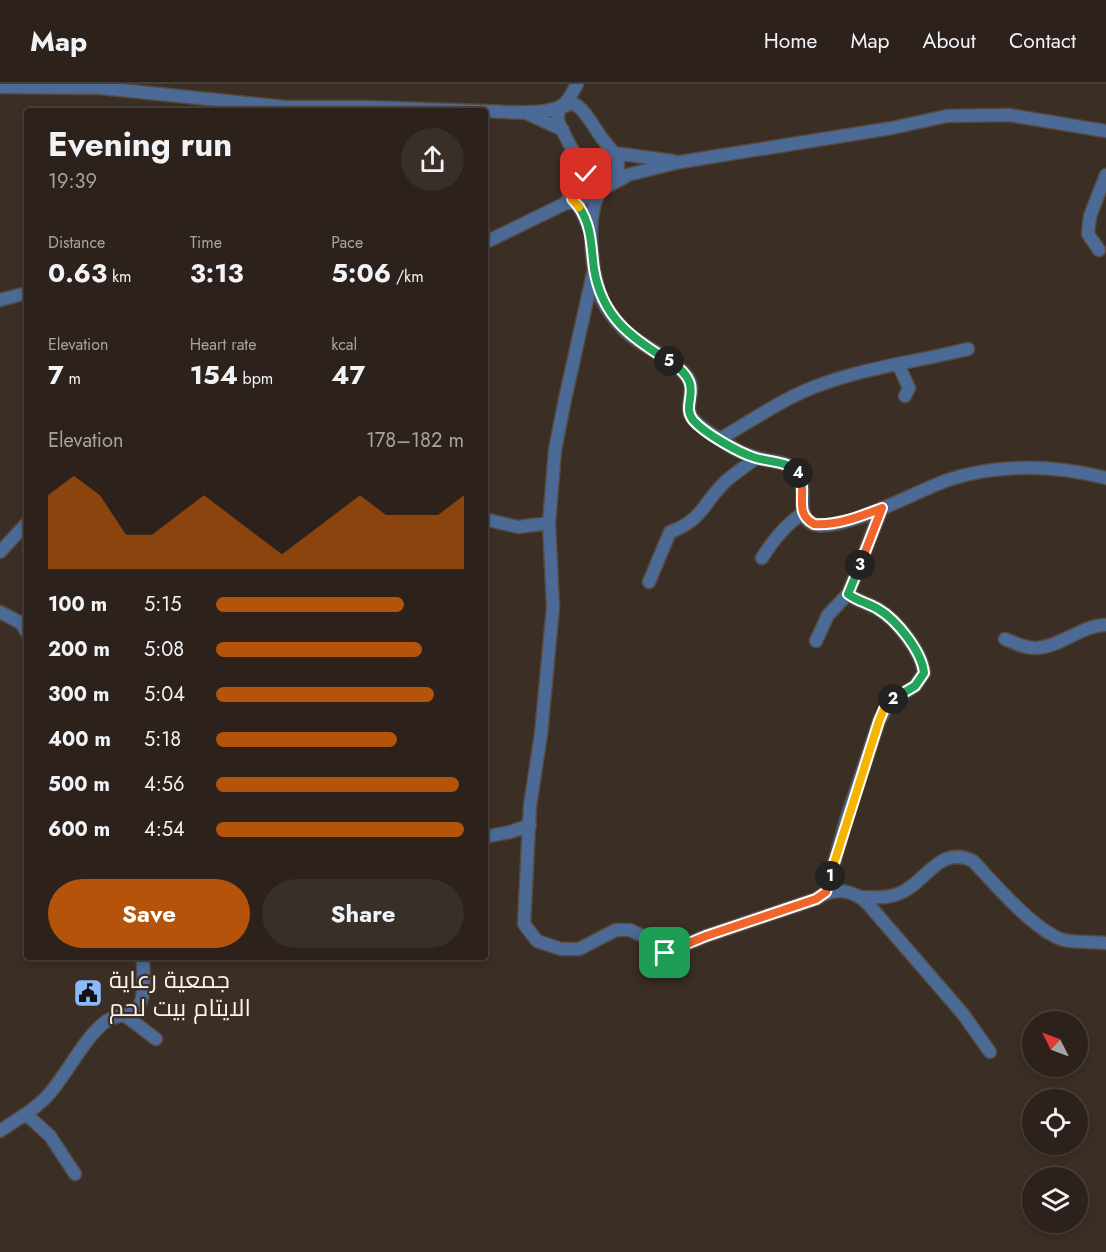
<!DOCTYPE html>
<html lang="en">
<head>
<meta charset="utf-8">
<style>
	:root { --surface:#2c221b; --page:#382f28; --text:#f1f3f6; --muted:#a6a4a3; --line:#483f3a; --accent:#b45309 }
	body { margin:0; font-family:Jost,Cairo,sans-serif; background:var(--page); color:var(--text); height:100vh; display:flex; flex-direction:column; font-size:22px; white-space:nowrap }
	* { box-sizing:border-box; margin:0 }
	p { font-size:20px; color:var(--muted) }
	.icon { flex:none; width:33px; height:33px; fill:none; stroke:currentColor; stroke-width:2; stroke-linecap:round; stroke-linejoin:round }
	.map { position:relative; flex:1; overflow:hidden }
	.panel { position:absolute; left:24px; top:24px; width:464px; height:852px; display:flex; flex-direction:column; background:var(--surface); border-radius:6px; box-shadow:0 3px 9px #0003,0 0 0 2px var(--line) }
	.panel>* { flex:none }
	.needle { width:39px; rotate:312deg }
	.fabs { position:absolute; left:1022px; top:927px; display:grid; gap:12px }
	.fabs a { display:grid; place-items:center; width:66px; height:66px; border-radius:50%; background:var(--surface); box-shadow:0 3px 9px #0003,0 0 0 2px var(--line); font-size:30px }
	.pin { position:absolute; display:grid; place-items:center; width:51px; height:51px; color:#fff; margin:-26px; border-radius:12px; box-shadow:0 3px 9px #0006 }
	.km { position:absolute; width:30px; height:30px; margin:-15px; border-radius:50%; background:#222; color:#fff; font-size:16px; line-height:30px; text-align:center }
	.round { display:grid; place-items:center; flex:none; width:63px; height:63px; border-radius:32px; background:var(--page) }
	.summary { display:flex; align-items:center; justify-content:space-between; height:102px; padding:0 24px }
	h1 { font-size:33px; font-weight:700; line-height:45px }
	.stats { display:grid; grid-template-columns:repeat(3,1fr); gap:9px; height:102px; padding:6px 24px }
	.stats div { display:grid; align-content:center }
	.stats b { font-size:26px; font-weight:700 }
	.stats small { font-size:16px; font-weight:400 }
	.stats p { font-size:16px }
	.chart { height:168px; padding:12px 24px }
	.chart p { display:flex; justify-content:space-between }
	.chart svg { width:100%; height:108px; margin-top:6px; fill:var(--accent); opacity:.7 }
	.primary-button { display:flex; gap:12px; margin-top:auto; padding:12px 24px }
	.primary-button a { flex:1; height:69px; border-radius:36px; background:var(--accent); color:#fff; font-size:24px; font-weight:700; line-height:69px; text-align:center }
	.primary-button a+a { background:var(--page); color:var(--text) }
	ul { padding:0 24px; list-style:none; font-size:20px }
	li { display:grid; grid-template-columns:96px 72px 1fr; align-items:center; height:45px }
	li i { height:15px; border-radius:8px; background:var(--accent) }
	header { display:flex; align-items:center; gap:36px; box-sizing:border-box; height:84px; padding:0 30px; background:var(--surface); border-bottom:2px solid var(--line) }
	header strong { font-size:28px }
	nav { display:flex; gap:33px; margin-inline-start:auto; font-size:21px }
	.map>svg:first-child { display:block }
</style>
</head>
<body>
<header>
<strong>Map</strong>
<nav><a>Home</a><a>Map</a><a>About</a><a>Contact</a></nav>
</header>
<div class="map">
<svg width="1106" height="1168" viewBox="0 0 1106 1168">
	<rect width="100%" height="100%" fill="#3b2e24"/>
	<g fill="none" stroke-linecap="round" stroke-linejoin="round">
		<g stroke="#564a40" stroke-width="15">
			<path id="minor" d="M 0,3 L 101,4 L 285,23 L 365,23 L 481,27
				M 572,19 C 583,22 594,43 601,53 C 606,60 614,67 617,75 C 622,90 606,103 593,97 C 586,94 562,46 558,37 C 557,32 558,29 560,24 Z
				M 484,27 C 503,28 551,32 564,20 C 570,15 573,7 577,0
				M 524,28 L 563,46
				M 614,69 L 673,77
				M 627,92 L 600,106 C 599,112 595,117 594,123 C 588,148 592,189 601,213 C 606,226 620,243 631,252 C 648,265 673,275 686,291 C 698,306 685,316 690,330 C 694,340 719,355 729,361 C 737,367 747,371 758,374 C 770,378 787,377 796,386 C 811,401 791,436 817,441 C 847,446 915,408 945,397 C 996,379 1054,381 1106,394
				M 619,93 L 680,78 L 892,44 L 947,32 L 1009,31 L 1106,47
				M 573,112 L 572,115 L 581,126 L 590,146
				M 564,120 L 579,117 L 600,106
				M 484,159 L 564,120 L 577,104 L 583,85
				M 1099,166 L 1088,150 L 1090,132 L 1106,91
				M 594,185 L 565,315 L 555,366 L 549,439 L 553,523 L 541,650 L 530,722 L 524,840 L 537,857 L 561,865 L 579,865 L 616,846 L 630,846 L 645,853 L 665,869 L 706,852 L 816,815 C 833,803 853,805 868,820 L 963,930 L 990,968
				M 0,216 L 27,209
				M 898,280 L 909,304 L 905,312
				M 720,355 C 746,340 772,322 800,309 C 852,285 912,279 968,265
				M 484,435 L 518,443 L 549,439
				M 0,468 L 27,439
				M 762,474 C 773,456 785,441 803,429
				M 649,498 L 670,448 C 703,436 703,419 726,397 C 735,389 746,382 756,374
				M 0,528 L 21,539 L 27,549
				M 1005,555 C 1015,559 1026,565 1037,564 C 1062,562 1082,541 1106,541
				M 816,557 L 828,531 L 848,510
				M 484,753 L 510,748 L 530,741
				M 826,808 L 846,736 L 879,637 L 890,618 L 915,602 L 924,589 C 922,568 897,536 878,525 C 868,519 857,517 848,510 L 882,424
				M 861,813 C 872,813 886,815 898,810 C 926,800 938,760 973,777 C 994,799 1035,848 1064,856 C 1077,859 1092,857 1106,859
				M 123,930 L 156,955
				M 26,1030 L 50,1052 L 75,1090
				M 0,1047 C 19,1034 40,1023 54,1004 C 70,984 85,954 105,938 C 114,931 130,932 138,923 C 146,914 143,885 143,873"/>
		</g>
		<use href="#minor" stroke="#4b6a96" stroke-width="12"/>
	</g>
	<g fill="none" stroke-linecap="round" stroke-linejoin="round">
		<g stroke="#fff" stroke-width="12">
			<path id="split-1" d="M 665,869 L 706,852 L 816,815 L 826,808 L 830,792"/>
		</g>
		<g stroke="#fff" stroke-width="12">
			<path id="split-2" d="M 830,792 L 879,637 L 884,625 L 893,615"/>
		</g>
		<g stroke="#fff" stroke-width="12">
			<path id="split-3" d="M 860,481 L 848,510 C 857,517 868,519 878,525 C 897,536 922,568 924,589 L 915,602 L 893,615"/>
		</g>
		<g stroke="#fff" stroke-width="12">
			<path id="split-4" d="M 798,389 C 809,409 792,428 814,440 C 837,442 861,432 882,424 L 860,481"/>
		</g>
		<g stroke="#fff" stroke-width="12">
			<path id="split-5" d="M 669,277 C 709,302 679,318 693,336 C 704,349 739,369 756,374 C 770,378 788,377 798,389"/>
		</g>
		<g stroke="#fff" stroke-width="12">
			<path id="split-6" d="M 579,123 C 592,142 591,163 594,185 C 602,233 630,253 669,277"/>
		</g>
		<g stroke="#fff" stroke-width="12">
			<path id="split-7" d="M 579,123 L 572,115 C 575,105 581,96 583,85 L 586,90"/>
		</g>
		<use href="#split-1" stroke="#f0652b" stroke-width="8"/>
		<use href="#split-2" stroke="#f5b400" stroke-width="8"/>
		<use href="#split-3" stroke="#22a559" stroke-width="8"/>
		<use href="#split-4" stroke="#f0652b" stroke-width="8"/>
		<use href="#split-5" stroke="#22a559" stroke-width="8"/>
		<use href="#split-6" stroke="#22a559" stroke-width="8"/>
		<use href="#split-7" stroke="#f5b400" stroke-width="8"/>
	</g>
	<defs>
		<g id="civic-square" transform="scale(1.5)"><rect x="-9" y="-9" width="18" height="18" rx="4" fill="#8bbafc" stroke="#3b2e24"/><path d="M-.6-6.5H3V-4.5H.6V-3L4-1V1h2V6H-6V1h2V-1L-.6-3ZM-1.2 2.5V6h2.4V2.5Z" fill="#111"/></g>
	</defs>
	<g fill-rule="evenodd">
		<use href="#civic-square" x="88" y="909"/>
	</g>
	<g text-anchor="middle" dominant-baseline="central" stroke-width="4.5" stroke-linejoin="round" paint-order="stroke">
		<g font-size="24" fill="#fbf3ec" stroke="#3b2e24" text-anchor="start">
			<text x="109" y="895">جمعية رعاية<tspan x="109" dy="28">الايتام بيت لحم</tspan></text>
		</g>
	</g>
</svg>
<div class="fabs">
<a><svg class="needle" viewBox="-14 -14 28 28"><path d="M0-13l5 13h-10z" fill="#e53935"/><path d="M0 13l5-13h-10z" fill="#a6a4a3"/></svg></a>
<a><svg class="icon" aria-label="locate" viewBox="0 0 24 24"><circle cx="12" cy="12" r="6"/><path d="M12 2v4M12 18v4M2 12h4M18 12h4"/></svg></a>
<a><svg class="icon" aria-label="layers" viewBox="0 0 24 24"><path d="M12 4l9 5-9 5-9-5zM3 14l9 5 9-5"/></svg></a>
</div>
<div class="pin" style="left:665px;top:869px;background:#1e9e55"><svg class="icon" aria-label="arrive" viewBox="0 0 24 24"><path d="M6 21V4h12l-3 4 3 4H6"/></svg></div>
<div class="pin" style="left:586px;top:90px;background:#d93025"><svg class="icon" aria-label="check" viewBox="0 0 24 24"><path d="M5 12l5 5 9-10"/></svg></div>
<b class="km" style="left:830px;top:792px">1</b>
<b class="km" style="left:893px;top:615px">2</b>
<b class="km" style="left:860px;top:481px">3</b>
<b class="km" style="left:798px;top:389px">4</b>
<b class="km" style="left:669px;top:277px">5</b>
<section class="panel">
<div class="summary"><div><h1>Evening run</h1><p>19:39</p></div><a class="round"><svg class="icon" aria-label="share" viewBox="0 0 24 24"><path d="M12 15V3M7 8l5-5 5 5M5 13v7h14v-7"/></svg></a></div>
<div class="stats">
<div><p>Distance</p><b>0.63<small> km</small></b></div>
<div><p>Time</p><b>3:13</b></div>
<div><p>Pace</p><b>5:06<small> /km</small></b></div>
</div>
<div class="stats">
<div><p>Elevation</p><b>7<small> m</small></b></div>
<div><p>Heart rate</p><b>154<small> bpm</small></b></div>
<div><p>kcal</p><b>47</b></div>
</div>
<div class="chart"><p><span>Elevation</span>178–182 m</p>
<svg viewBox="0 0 160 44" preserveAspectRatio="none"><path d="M0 44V14L10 6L20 14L30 30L40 30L50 22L60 14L70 22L80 30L90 38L100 30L110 22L120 14L130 22L140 22L150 22L160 14V44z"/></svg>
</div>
<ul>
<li><b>100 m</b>5:15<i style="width:76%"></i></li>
<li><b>200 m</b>5:08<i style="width:83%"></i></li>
<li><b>300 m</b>5:04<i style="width:88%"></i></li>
<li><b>400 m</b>5:18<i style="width:73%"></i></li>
<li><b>500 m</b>4:56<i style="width:98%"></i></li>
<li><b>600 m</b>4:54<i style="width:100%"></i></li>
</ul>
<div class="primary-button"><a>Save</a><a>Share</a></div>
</section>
</div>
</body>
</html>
